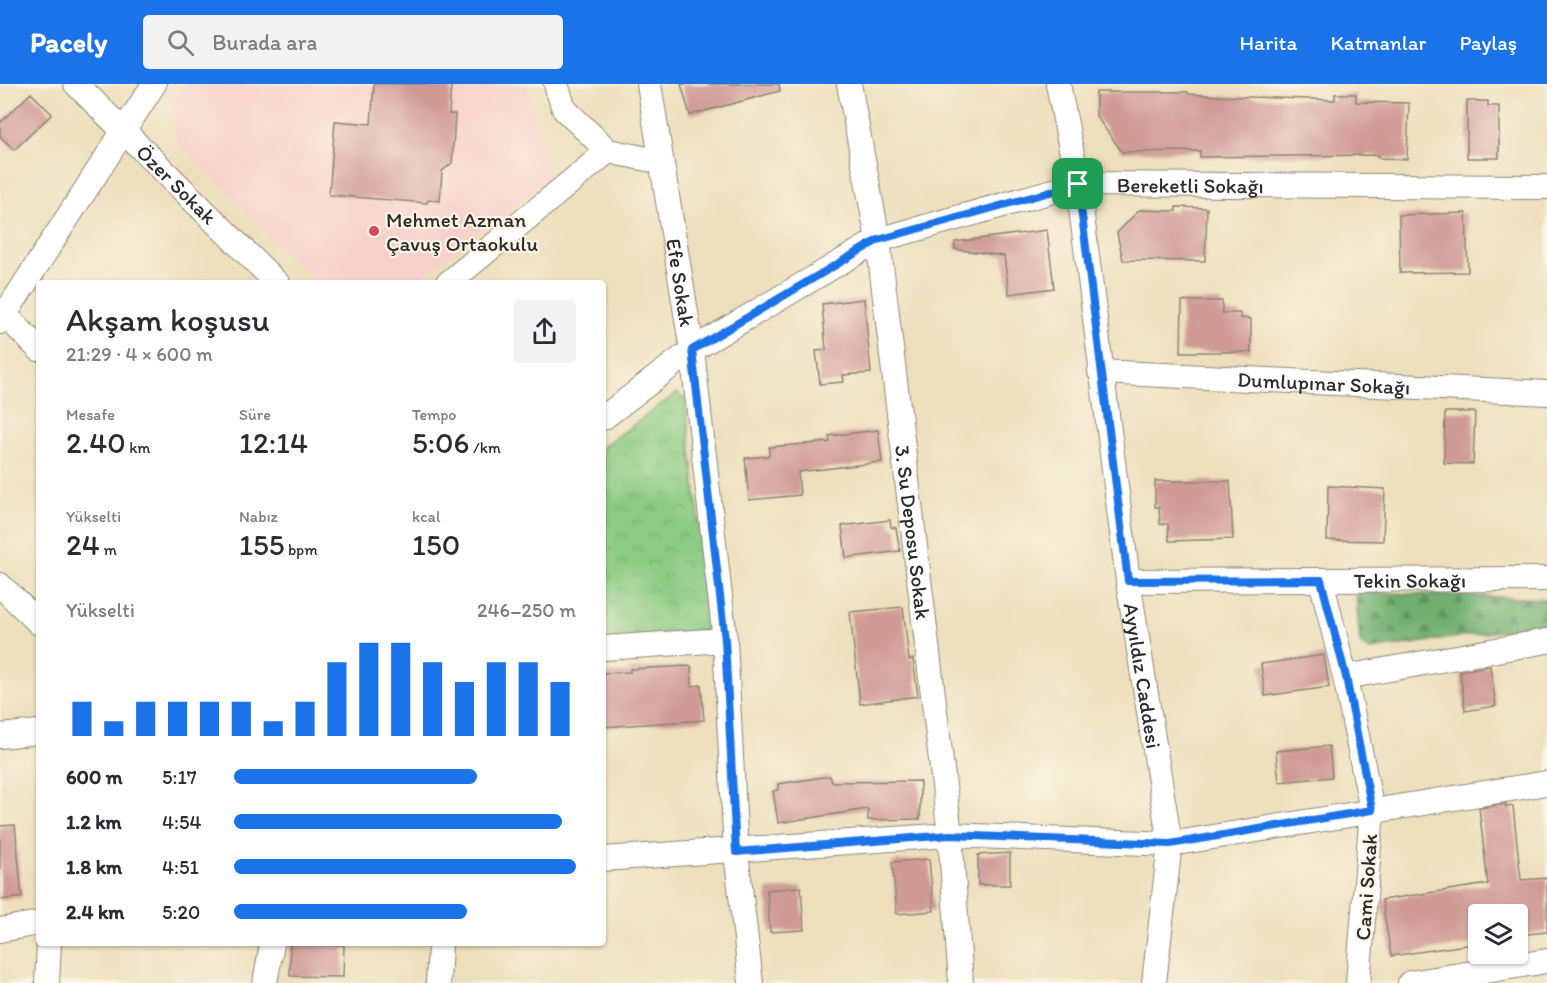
<!DOCTYPE html>
<html lang="tr">
<head>
<meta charset="utf-8">
<style>
	:root { --surface:#fff; --page:#f2f2f3; --text:#2b2b33; --muted:#7c7c81; --accent:#1a73e8 }
	body { margin:0; font-family:Itim,sans-serif; background:var(--page); color:var(--text); height:100vh; display:flex; flex-direction:column; font-size:22px; white-space:nowrap }
	* { box-sizing:border-box; margin:0 }
	p { font-size:20px; color:var(--muted) }
	.icon { flex:none; width:33px; height:33px; fill:none; stroke:currentColor; stroke-width:2; stroke-linecap:round; stroke-linejoin:round }
	.map { position:relative; flex:1; overflow:hidden }
	.details { position:absolute; left:36px; top:196px; width:570px; height:666px; display:flex; flex-direction:column; background:var(--surface); border-radius:6px; box-shadow:0 2px 4px #0004 }
	.details>* { flex:none }
	.tools { position:absolute; left:1468px; top:820px; display:grid; gap:12px }
	.tools a { display:grid; place-items:center; width:60px; height:60px; border-radius:6px; background:var(--surface); box-shadow:0 2px 4px #0004; font-size:30px }
	.pin { position:absolute; display:grid; place-items:center; width:51px; height:51px; color:#fff; margin:-26px; border-radius:12px; box-shadow:0 3px 9px #0006 }
	.round { display:grid; place-items:center; flex:none; width:63px; height:63px; border-radius:6px; background:var(--page) }
	.summary { display:flex; align-items:center; justify-content:space-between; height:102px; padding:0 30px }
	h1 { font-size:33px; font-weight:600; line-height:45px }
	.figures { display:grid; grid-template-columns:repeat(3,1fr); gap:9px; height:102px; padding:6px 30px }
	.figures div { display:grid; align-content:center }
	.figures b { font-size:30px; font-weight:600 }
	.figures small { font-size:16px; font-weight:400 }
	.figures p { font-size:16px }
	.chart { height:168px; padding:12px 30px }
	.chart p { display:flex; justify-content:space-between }
	.chart svg { width:100%; height:108px; margin-top:6px; stroke:var(--accent); stroke-width:6 }
	ul { padding:0 30px; list-style:none; font-size:20px }
	li { display:grid; grid-template-columns:96px 72px 1fr; align-items:center; height:45px }
	li i { height:15px; border-radius:8px; background:var(--accent) }
	header { display:flex; align-items:center; gap:36px; box-sizing:border-box; height:84px; padding:0 30px; background:var(--accent); color:#fff }
	header strong { font-size:28px }
	nav { display:flex; gap:33px; margin-inline-start:auto; font-size:21px }
	.search { width:420px; height:54px; background:var(--page); display:flex; align-items:center; gap:15px; box-sizing:border-box; padding:0 21px; border-radius:6px; color:var(--muted); font-size:22px }
	.map>svg:first-child { display:block }
</style>
</head>
<body>
<header>
<strong>Pacely</strong>
<div class="search"><svg class="icon" aria-label="search" viewBox="0 0 24 24"><circle cx="10" cy="10" r="6"/><path d="M15 15l6 6"/></svg>Burada ara</div>
<nav><a>Harita</a><a>Katmanlar</a><a>Paylaş</a></nav>
</header>
<div class="map">
<svg width="1547" height="899" viewBox="0 0 1547 899">
	<defs>
		<pattern id="forest-firs" width="22" height="20" patternUnits="userSpaceOnUse" patternTransform="scale(1.5)"><rect width="22" height="20" fill="#70af70"/><path d="M5 1l3.5 6h-7zM16 11l3.5 6h-7z" fill="#5c8f5c"/></pattern>
		<pattern id="park-crowns" width="20" height="18" patternUnits="userSpaceOnUse" patternTransform="scale(1.5)"><rect width="20" height="18" fill="#8bcb82"/><path d="M2 6a3 3 0 1 1 6 0M12 15a3 3 0 1 1 6 0" fill="none" stroke="#78ae70"/></pattern>
	</defs>
	<rect width="100%" height="100%" fill="#fcf5e5"/>
	<filter id="ink" filterUnits="userSpaceOnUse"><feTurbulence type="fractalNoise" baseFrequency=".0167" numOctaves="2"/><feDisplacementMap in="SourceGraphic" scale="12" xChannelSelector="R" yChannelSelector="G"/><feConvolveMatrix kernelMatrix="1 2 1 2 8 2 1 2 1" color-interpolation-filters="sRGB"/></filter>
	<filter id="wash" filterUnits="userSpaceOnUse"><feTurbulence type="fractalNoise" baseFrequency=".008" numOctaves="4" result="noise"/><feDisplacementMap in="SourceGraphic" scale="24" xChannelSelector="R" yChannelSelector="G"/><feGaussianBlur stdDeviation="1.35" result="paint"/><feColorMatrix in="noise" values="0 0 0 0 0 0 0 0 0 0 0 0 0 0 0 0 0 1.4 0 .05"/><feComposite in="paint" operator="in"/></filter>
	<g filter="url(#wash)">
		<rect width="100%" height="100%" fill="#eddfbc"/>
		<path fill="#f7d0cb" d="M 183,0 L 527,0 L 549,94 L 415,199 L 317,199 L 175,55 L 173,16 Z"/>
		<path fill="url(#forest-firs)" stroke="#4e6d4e" stroke-width="1.5" d="M 1361,508 L 1547,515 L 1547,540 L 1370,566 L 1360,560 L 1356,512 Z"/>
		<path fill="url(#park-crowns)" stroke="#5b7b56" stroke-width="1.5" d="M 677,309 L 685,315 L 711,540 L 702,548 L 603,553 L 603,363 Z"/>
		<g id="blocks">
			<path fill="#d09a96" d="M 374,0 L 451,0 L 449,30 L 455,30 L 452,79 L 442,87 L 440,117 L 428,116 L 427,119 L 329,111 L 335,37 L 371,40 Z
				M 681,0 L 779,0 L 780,7 L 690,31 Z
				M 1096,8 L 1188,8 L 1188,10 L 1220,12 L 1335,16 L 1335,10 L 1356,10 L 1356,18 L 1409,19 L 1407,75 L 1378,74 L 1378,71 L 1200,73 L 1200,67 L 1122,68 L 1096,32 Z
				M 31,9 L 52,30 L 14,66 L 0,52 L 0,39 Z
				M 1467,17 L 1488,17 L 1488,22 L 1499,22 L 1499,74 L 1467,74 Z
				M 1176,123 L 1207,124 L 1205,177 L 1123,176 L 1117,149 L 1139,126 L 1176,127 Z
				M 1466,129 L 1468,188 L 1400,189 L 1399,131 Z
				M 1047,146 L 1054,204 L 1009,210 L 1004,172 L 955,165 L 955,158 Z
				M 864,215 L 871,289 L 843,291 L 844,298 L 820,300 L 816,267 L 826,266 L 822,220 Z
				M 1182,217 L 1222,217 L 1222,229 L 1240,229 L 1240,234 L 1251,235 L 1251,268 L 1181,268 Z
				M 1445,328 L 1475,328 L 1473,380 L 1444,379 Z
				M 878,346 L 882,378 L 798,388 L 800,411 L 749,416 L 745,374 L 769,372 L 769,363 L 830,358 L 829,352 Z
				M 1155,397 L 1230,397 L 1233,455 L 1169,457 L 1168,440 L 1160,440 L 1159,423 L 1155,423 Z
				M 1328,402 L 1385,405 L 1383,457 L 1327,456 Z
				M 890,436 L 891,443 L 896,444 L 900,467 L 846,474 L 842,442 Z
				M 903,523 L 909,576 L 913,575 L 918,612 L 860,620 L 850,528 Z
				M 1324,571 L 1329,603 L 1265,612 L 1261,580 Z
				M 691,582 L 692,602 L 701,601 L 704,636 L 603,643 L 603,589 L 630,588 L 630,585 Z
				M 1490,582 L 1496,622 L 1465,627 L 1460,587 Z
				M 1329,662 L 1332,693 L 1279,698 L 1276,667 Z
				M 830,692 L 832,698 L 920,697 L 920,735 L 868,736 L 868,725 L 778,739 L 773,707 L 778,706 L 778,700 Z
				M 1506,720 L 1506,723 L 1513,722 L 1521,796 L 1547,794 L 1547,848 L 1518,851 L 1518,831 L 1469,831 L 1473,860 L 1391,872 L 1382,816 L 1488,800 L 1479,724 Z
				M 15,741 L 22,813 L 0,816 L 0,742 Z
				M 1010,769 L 1010,801 L 978,801 L 978,771 Z
				M 929,775 L 934,827 L 897,830 L 892,778 Z
				M 801,803 L 804,846 L 770,848 L 767,806 Z
				M 290,860 L 344,861 L 343,893 L 290,892 Z"/>
		</g>
	</g>
	<g filter="url(#ink)">
		<use href="#blocks" fill-opacity="0" stroke="#8c8574" stroke-width="1.5"/>
		<g fill="none" stroke-linecap="round" stroke-linejoin="round">
			<g stroke="#8c8574" stroke-width="26">
				<g id="minor">
					<path id="s1" d="M 76,0 L 278,200"/>
					<path d="M 556,0 L 564,25 L 608,67"/>
					<path id="s2" d="M 649,0 L 692,266 L 725,556 L 736,768 L 751,899"/>
					<path id="s3" d="M 849,0 L 878,156 L 950,751 L 961,899"/>
					<path id="s4" d="M 1058,0 L 1078,100 L 1128,497 L 1170,760 L 1154,899"/>
					<path d="M 447,200 L 608,67 L 662,78"/>
					<path d="M 0,226 L 39,265"/>
					<path d="M 0,238 L 154,0"/>
					<path id="s5" d="M 1100,288 L 1547,309"/>
					<path id="s6" d="M 603,334 L 692,266 L 878,156 L 1078,100 L 1547,103"/>
					<path d="M 1321,496 L 1345,593 L 1372,726 L 1358,899"/>
					<path id="s7" d="M 1128,497 L 1547,495"/>
					<path d="M 0,501 L 39,539"/>
					<path d="M 603,564 L 725,556"/>
					<path d="M 1345,593 L 1547,557"/>
					<path d="M 0,652 L 39,648"/>
					<path d="M 603,775 L 950,751 L 1170,760 L 1547,699"/>
					<path d="M 0,846 L 39,839"/>
					<path d="M 47,899 L 49,860"/>
					<path d="M 265,899 L 272,860"/>
					<path d="M 438,899 L 440,860"/>
					<path d="M 1410,899 L 1547,877"/>
				</g>
			</g>
			<use href="#minor" stroke="#fff" stroke-width="24"/>
		</g>
	</g>
	<g fill="none" stroke-linecap="round" stroke-linejoin="round" filter="url(#ink)">
		<g stroke="#fff" stroke-width="12">
			<path id="route" d="M 1078,100 L 1128,497 L 1321,496 L 1346,593 L 1372,726 L 1170,760 L 950,751 L 736,768 L 725,556 L 692,266 L 878,156 Z"/>
		</g>
		<use href="#route" stroke="#1a73e8" stroke-width="8"/>
	</g>
	<circle fill="#d1495b" stroke="#fcf5e5" stroke-width="2" cx="374" cy="147" r="6"/>
	<g text-anchor="middle" dominant-baseline="central" stroke-width="4.5" stroke-linejoin="round" paint-order="stroke">
		<g font-size="21" fill="#2b2b2b" stroke="#fcf5e5">
			<text stroke="none"><textPath href="#s1" startOffset="142">Özer Sokak</textPath></text>
			<text stroke="none"><textPath href="#s6" startOffset="648">Bereketli Sokağı</textPath></text>
			<text stroke="none"><textPath href="#s2" startOffset="201">Efe Sokak</textPath></text>
			<text stroke="none"><textPath href="#s5" startOffset="224">Dumlupınar Sokağı</textPath></text>
			<text stroke="none"><textPath href="#s3" startOffset="453">3. Su Deposu Sokak</textPath></text>
			<text stroke="none"><textPath href="#s7" startOffset="282">Tekin Sokağı</textPath></text>
			<text stroke="none"><textPath href="#s4" startOffset="598">Ayyıldız Caddesi</textPath></text>
			<text transform="translate(1366 803) rotate(-86)">Cami Sokak</text>
		</g>
		<g font-size="21" fill="#2b2b2b" stroke="#fcf5e5" text-anchor="start">
			<text x="386" y="135">Mehmet Azman<tspan x="386" dy="24">Çavuş Ortaokulu</tspan></text>
		</g>
	</g>
</svg>
<div class="tools">
<a><svg class="icon" aria-label="layers" viewBox="0 0 24 24"><path d="M12 4l9 5-9 5-9-5zM3 14l9 5 9-5"/></svg></a>
</div>
<div class="pin" style="left:1078px;top:100px;background:#1e9e55"><svg class="icon" aria-label="arrive" viewBox="0 0 24 24"><path d="M6 21V4h12l-3 4 3 4H6"/></svg></div>
<section class="details">
<div class="summary"><div><h1>Akşam koşusu</h1><p>21:29 · 4 × 600 m</p></div><a class="round"><svg class="icon" aria-label="share" viewBox="0 0 24 24"><path d="M12 15V3M7 8l5-5 5 5M5 13v7h14v-7"/></svg></a></div>
<div class="figures">
<div><p>Mesafe</p><b>2.40<small> km</small></b></div>
<div><p>Süre</p><b>12:14</b></div>
<div><p>Tempo</p><b>5:06<small> /km</small></b></div>
</div>
<div class="figures">
<div><p>Yükselti</p><b>24<small> m</small></b></div>
<div><p>Nabız</p><b>155<small> bpm</small></b></div>
<div><p>kcal</p><b>150</b></div>
</div>
<div class="chart"><p><span>Yükselti</span>246–250 m</p>
<svg viewBox="0 0 160 44" preserveAspectRatio="none"><path d="M5 44V30M15 44V38M25 44V30M35 44V30M45 44V30M55 44V30M65 44V38M75 44V30M85 44V14M95 44V6M105 44V6M115 44V14M125 44V22M135 44V14M145 44V14M155 44V22"/></svg>
</div>
<ul>
<li><b>600 m</b>5:17<i style="width:71%"></i></li>
<li><b>1.2 km</b>4:54<i style="width:96%"></i></li>
<li><b>1.8 km</b>4:51<i style="width:100%"></i></li>
<li><b>2.4 km</b>5:20<i style="width:68%"></i></li>
</ul>
</section>
</div>
</body>
</html>
